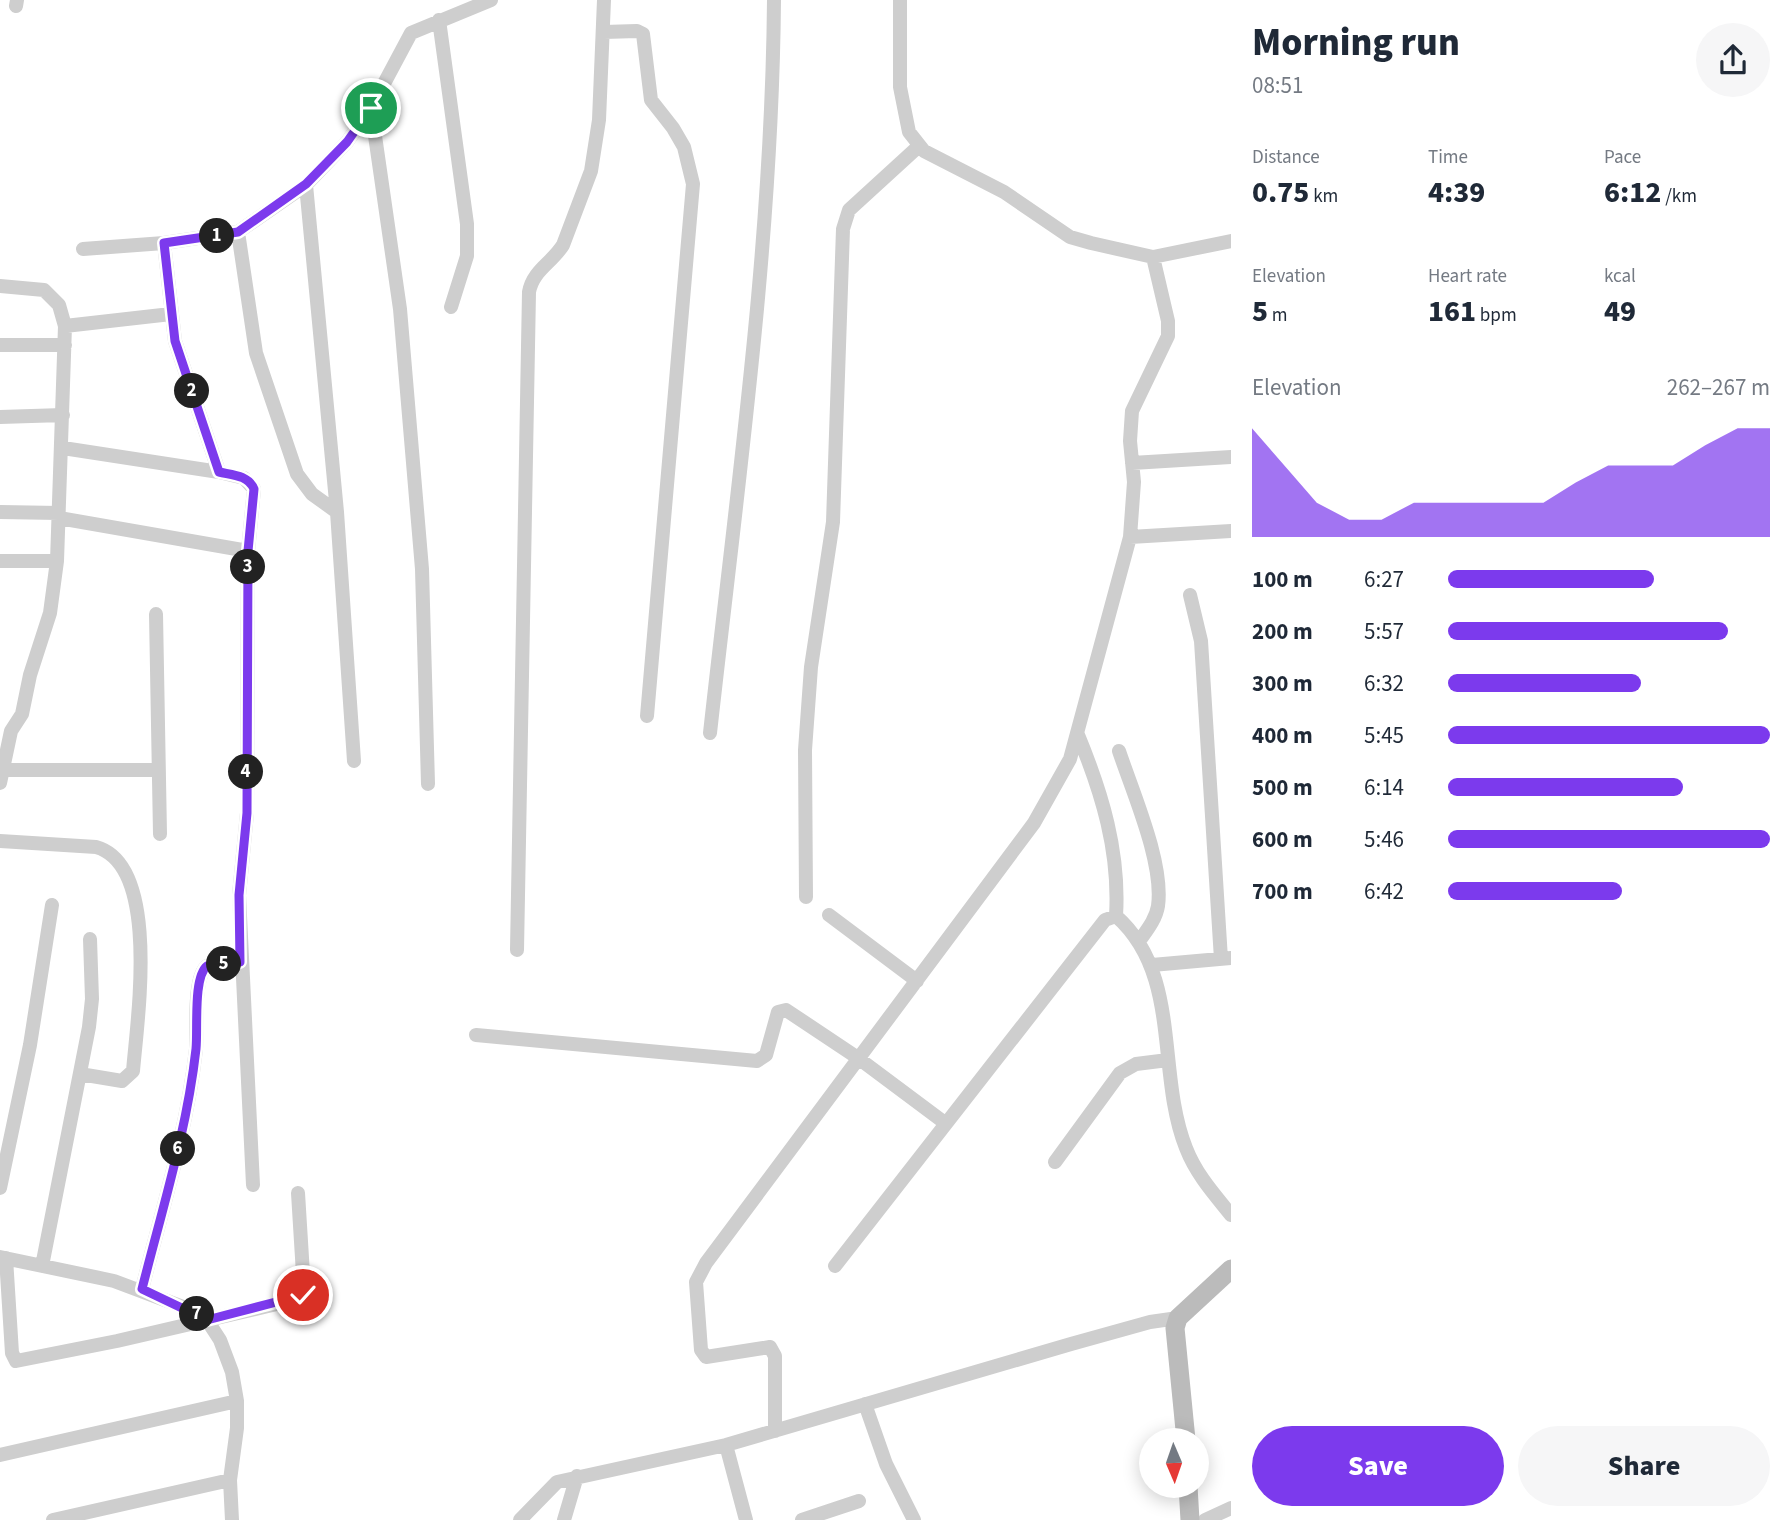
<!DOCTYPE html>
<html lang="en">
<head>
<meta charset="utf-8">
<style>
	:root { --surface:#fff; --page:#f6f6f7; --text:#1f2937; --muted:#747a83; --accent:#7c3aed }
	body { margin:0; font-family:"Source Sans 3",sans-serif; background:var(--page); color:var(--text); height:100vh; display:flex; flex-direction:column; font-size:26px; white-space:nowrap }
	* { box-sizing:border-box; margin:0 }
	p { font-size:23px; color:var(--muted) }
	.icon { flex:none; width:38px; height:38px; fill:none; stroke:currentColor; stroke-width:2; stroke-linecap:round; stroke-linejoin:round }
	.map { position:relative; flex:1; overflow:hidden }
	.details { display:flex; flex-direction:column; background:var(--surface); width:560px }
	.details>* { flex:none }
	.needle { width:46px; rotate:178deg }
	.tools { position:absolute; left:1139px; top:1428px; display:grid; gap:14px }
	.tools a { display:grid; place-items:center; width:70px; height:70px; border-radius:50%; background:var(--surface); box-shadow:0 4px 18px #0003; font-size:35px }
	.pin { position:absolute; display:grid; place-items:center; width:60px; height:60px; color:#fff; margin:-30px; border:4px solid #fff; border-radius:50%; box-shadow:0 2px 7px #0007 }
	.km { position:absolute; width:35px; height:35px; margin:-18px; border-radius:50%; background:#222; color:#fff; font-size:19px; line-height:35px; text-align:center }
	.round { display:grid; place-items:center; flex:none; width:74px; height:74px; border-radius:37px; background:var(--page) }
	.headline { display:flex; align-items:center; justify-content:space-between; height:119px; padding:0 21px }
	h1 { font-size:38px; font-weight:800; line-height:52px }
	.stats { display:grid; grid-template-columns:repeat(3,1fr); gap:10px; height:119px; padding:7px 21px }
	.stats div { display:grid; align-content:center }
	.stats b { font-size:30px; font-weight:800 }
	.stats small { font-size:19px; font-weight:400 }
	.stats p { font-size:19px }
	.chart { height:196px; padding:14px 21px }
	.chart p { display:flex; justify-content:space-between }
	.chart svg { width:100%; height:126px; margin-top:7px; fill:var(--accent); opacity:.7 }
	.action { display:flex; gap:14px; margin-top:auto; padding:14px 21px }
	.action a { flex:1; height:80px; border-radius:42px; background:var(--accent); color:#fff; font-size:28px; font-weight:800; line-height:80px; text-align:center }
	.action a+a { background:var(--page); color:var(--text) }
	ul { padding:0 21px; list-style:none; font-size:23px }
	li { display:grid; grid-template-columns:112px 84px 1fr; align-items:center; height:52px }
	li i { height:18px; border-radius:9px; background:var(--accent) }
	main { display:flex; flex:1; min-height:0 }
	.map>svg:first-child { display:block }
</style>
</head>
<body>
<main>
<div class="map">
<svg width="1231" height="1520" viewBox="0 0 1231 1520">
	<rect width="100%" height="100%" fill="#fff"/>
	<g fill="none" stroke-linecap="round" stroke-linejoin="round">
		<path stroke="#cecece" stroke-width="14" d="M 900,0 L 900,87 L 909,132 L 924,151 L 1004,192 L 1070,237 L 1091,243 L 1153,257 L 1231,241
			M 16,6 L 17,0
			M 439,20 L 467,224 L 467,256 L 451,307
			M 604,32 L 637,31 L 643,34 L 651,100 L 673,128 L 684,147 L 693,184 L 647,716
			M 371,108 L 400,309 L 422,569 L 428,784
			M 306,185 L 337,512 L 354,761
			M 238,232 L 256,353 L 297,474 L 312,494 L 337,512
			M 164,243 L 175,341 L 219,472
			M 83,249 L 164,243 L 238,232 L 306,185 L 347,142 L 371,108 L 411,33 L 491,0
			M 0,286 L 44,290 L 59,305 L 65,326 L 57,561 L 50,613 L 30,675 L 22,714 L 11,731 L 0,783
			M 65,326 L 171,314
			M 0,345 L 65,345
			M 0,417 L 63,415
			M 63,448 L 219,472 L 244,478 L 254,489 L 248,551 L 247,813 L 239,895 L 253,1185
			M 1132,463 L 1231,457
			M 0,512 L 59,513
			M 59,518 L 248,551
			M 1130,537 L 1231,531
			M 0,561 L 57,561
			M 1190,595 L 1201,641 L 1221,959
			M 156,614 L 160,834
			M 710,733 C 737,489 772,245 774,0
			M 1078,735 C 1102,793 1120,852 1116,916
			M 1119,751 C 1133,793 1164,863 1158,906 C 1156,919 1147,930 1140,940
			M 3,770 L 157,770
			M 0,841 L 96,847 C 161,865 137,1021 133,1071 L 122,1081 L 80,1074
			M 806,897 L 805,750 L 811,667 L 833,522 L 843,229 L 849,210 L 919,146
			M 829,915 L 917,981
			M 517,950 L 529,292 C 533,270 552,263 563,245 L 591,171 L 599,120 L 604,0
			M 1152,965 L 1231,958
			M 476,1035 L 757,1061 L 766,1055 L 778,1012 L 786,1010 L 858,1058 L 945,1123
			M 1055,1162 L 1120,1073 L 1136,1064 L 1168,1060
			M 0,1188 L 30,1045 L 52,905
			M 0,1257 L 114,1281 L 194,1311 L 207,1320 L 220,1340 L 232,1372 L 237,1401 L 237,1428 L 230,1480 L 232,1520
			M 6,1258 L 12,1353 L 16,1361 L 117,1341 L 298,1299 L 304,1290 L 298,1193
			M 42,1266 L 89,1027 L 92,999 L 90,939
			M 835,1266 L 1105,920 L 1116,916 C 1182,974 1156,1073 1186,1148 C 1196,1174 1214,1194 1231,1215
			M 142,1289 C 162,1210 187,1130 196,1049 C 197,1029 193,977 207,966 L 240,962
			M 865,1404 L 886,1464 L 914,1520
			M 775,1431 L 775,1356 L 770,1347 L 706,1357 L 701,1350 L 696,1282 L 706,1263 L 1034,823 L 1070,759 L 1130,537 L 1134,482 L 1130,441 L 1132,411 L 1168,336 L 1168,321 L 1153,257
			M 726,1445 L 746,1520
			M 0,1455 L 237,1401
			M 53,1520 L 230,1480
			M 520,1520 L 557,1482 L 726,1445 L 1071,1344 L 1150,1322 L 1178,1318
			M 564,1520 L 577,1476
			M 802,1520 L 859,1501
			M 1205,1520 L 1231,1508"/>
		<path stroke="#bbb" stroke-width="19" d="M 1186,1440 L 1175,1328 L 1178,1318 L 1231,1269
			M 1188,1486 L 1190,1520"/>
	</g>
	<g fill="none" stroke-linecap="round" stroke-linejoin="round">
		<g stroke="#fff" stroke-width="14">
			<path id="route" d="M 303,1295 L 207,1320 L 142,1289 C 162,1210 187,1130 196,1049 C 198,1029 193,977 207,966 L 240,962 L 239,895 L 247,813 L 248,551 L 254,489 C 248,475 232,475 219,472 L 175,341 L 164,243 L 238,232 L 306,184 L 347,142 L 371,108"/>
		</g>
		<use href="#route" stroke="#7c3aed" stroke-width="9"/>
	</g>
</svg>
<div class="tools">
<a><svg class="needle" viewBox="-14 -14 28 28"><path d="M0-13l5 13h-10z" fill="#e53935"/><path d="M0 13l5-13h-10z" fill="#747a83"/></svg></a>
</div>
<div class="pin" style="left:371px;top:108px;background:#1e9e55"><svg class="icon" aria-label="arrive" viewBox="0 0 24 24"><path d="M6 21V4h12l-3 4 3 4H6"/></svg></div>
<div class="pin" style="left:303px;top:1295px;background:#d93025"><svg class="icon" aria-label="check" viewBox="0 0 24 24"><path d="M5 12l5 5 9-10"/></svg></div>
<b class="km" style="left:217px;top:236px">1</b>
<b class="km" style="left:192px;top:391px">2</b>
<b class="km" style="left:248px;top:567px">3</b>
<b class="km" style="left:246px;top:772px">4</b>
<b class="km" style="left:224px;top:964px">5</b>
<b class="km" style="left:178px;top:1149px">6</b>
<b class="km" style="left:197px;top:1314px">7</b>
</div>
<section class="details">
<div class="headline"><div><h1>Morning run</h1><p>08:51</p></div><a class="round"><svg class="icon" aria-label="share" viewBox="0 0 24 24"><path d="M12 15V3M7 8l5-5 5 5M5 13v7h14v-7"/></svg></a></div>
<div class="stats">
<div><p>Distance</p><b>0.75<small> km</small></b></div>
<div><p>Time</p><b>4:39</b></div>
<div><p>Pace</p><b>6:12<small> /km</small></b></div>
</div>
<div class="stats">
<div><p>Elevation</p><b>5<small> m</small></b></div>
<div><p>Heart rate</p><b>161<small> bpm</small></b></div>
<div><p>kcal</p><b>49</b></div>
</div>
<div class="chart"><p><span>Elevation</span>262–267 m</p>
<svg viewBox="0 0 160 44" preserveAspectRatio="none"><path d="M0 44V6L10 19L20 32L30 38L40 38L50 32L60 32L70 32L80 32L90 32L100 25L110 19L120 19L130 19L140 12L150 6L160 6V44z"/></svg>
</div>
<ul>
<li><b>100 m</b>6:27<i style="width:64%"></i></li>
<li><b>200 m</b>5:57<i style="width:87%"></i></li>
<li><b>300 m</b>6:32<i style="width:60%"></i></li>
<li><b>400 m</b>5:45<i style="width:100%"></i></li>
<li><b>500 m</b>6:14<i style="width:73%"></i></li>
<li><b>600 m</b>5:46<i style="width:100%"></i></li>
<li><b>700 m</b>6:42<i style="width:54%"></i></li>
</ul>
<div class="action"><a>Save</a><a>Share</a></div>
</section>
</main>
</body>
</html>
